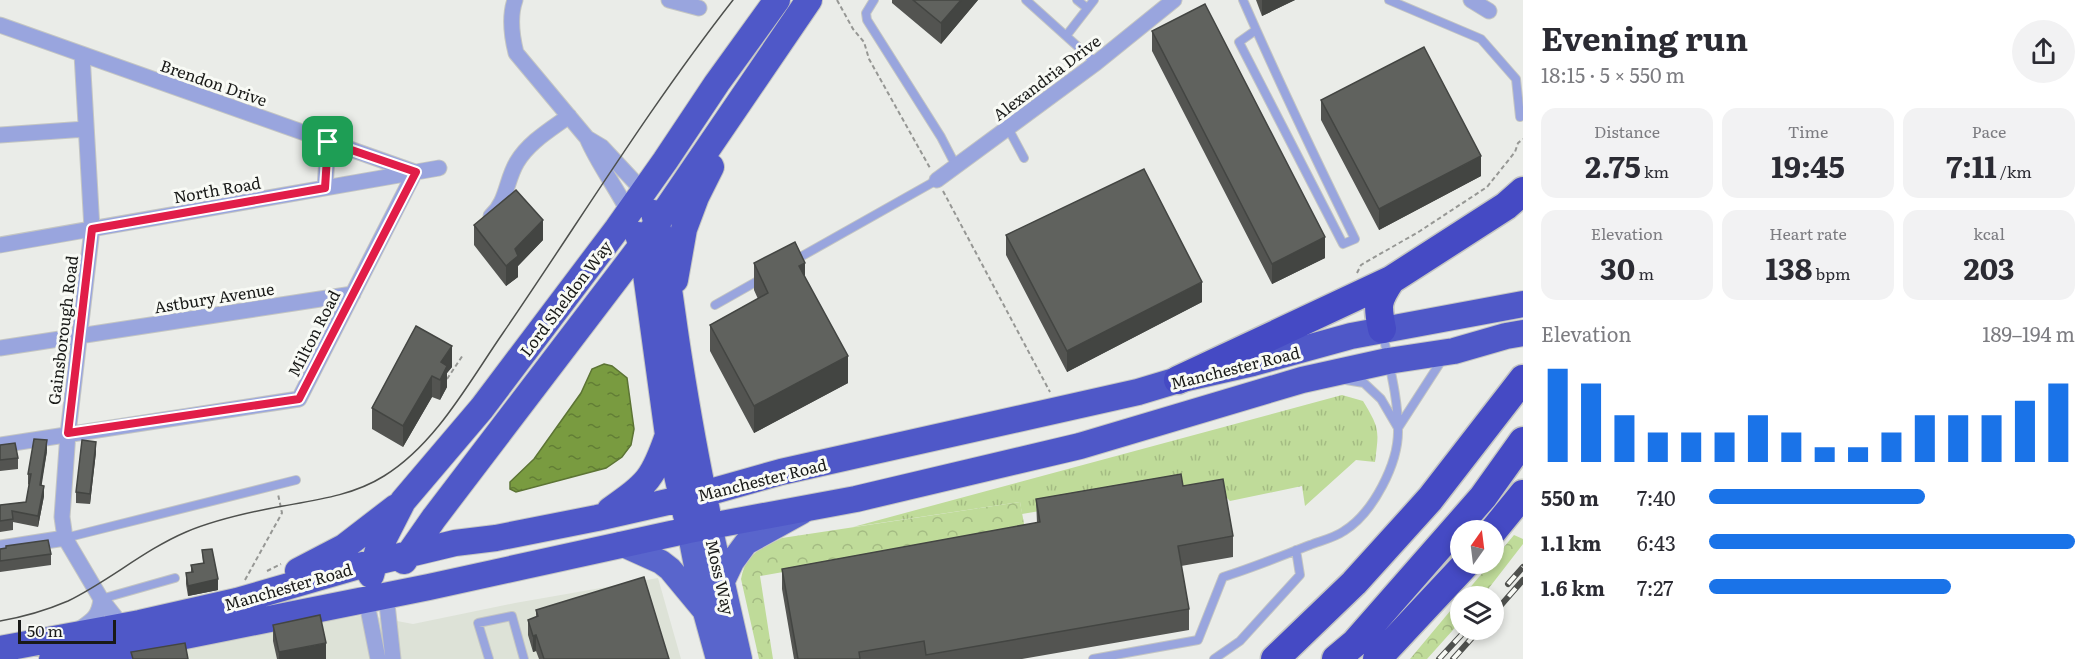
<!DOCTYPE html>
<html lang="en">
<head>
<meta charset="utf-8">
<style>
	:root { --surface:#fff; --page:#f2f2f3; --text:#2b2b33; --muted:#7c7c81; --accent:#1a73e8 }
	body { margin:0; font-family:Literata,serif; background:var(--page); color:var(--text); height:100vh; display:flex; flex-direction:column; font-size:22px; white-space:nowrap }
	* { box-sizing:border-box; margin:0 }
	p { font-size:20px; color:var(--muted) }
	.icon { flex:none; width:33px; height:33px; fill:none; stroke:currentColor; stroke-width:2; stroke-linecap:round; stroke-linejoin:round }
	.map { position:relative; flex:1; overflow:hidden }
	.sheet { display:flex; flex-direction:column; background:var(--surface); width:570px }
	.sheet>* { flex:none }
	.needle { width:39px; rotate:14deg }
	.buttons { position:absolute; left:1450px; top:520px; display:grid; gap:12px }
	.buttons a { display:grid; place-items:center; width:54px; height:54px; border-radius:50%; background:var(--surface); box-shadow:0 3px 9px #0003; font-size:30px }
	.scale { position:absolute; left:18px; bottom:15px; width:98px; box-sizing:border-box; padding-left:6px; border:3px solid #191a18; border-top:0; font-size:16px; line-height:21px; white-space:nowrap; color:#191a18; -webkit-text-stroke:4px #f8faf5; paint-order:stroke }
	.pin { position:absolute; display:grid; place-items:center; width:51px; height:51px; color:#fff; margin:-26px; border-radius:12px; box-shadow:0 3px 9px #0006 }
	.round { display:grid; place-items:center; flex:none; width:63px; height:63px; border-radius:32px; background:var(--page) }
	.overview { display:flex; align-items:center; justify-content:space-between; height:102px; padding:0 18px }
	h1 { font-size:33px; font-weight:700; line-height:45px }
	.metrics { display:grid; grid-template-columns:repeat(3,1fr); gap:9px; height:102px; padding:6px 18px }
	.metrics div { display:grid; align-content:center; border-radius:15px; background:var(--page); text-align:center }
	.metrics b { font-size:30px; font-weight:700 }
	.metrics small { font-size:16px; font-weight:400 }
	.metrics p { font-size:16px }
	.chart { height:168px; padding:12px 18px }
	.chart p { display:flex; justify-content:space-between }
	.chart svg { width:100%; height:108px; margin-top:6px; stroke:var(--accent); stroke-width:6 }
	ul { padding:0 18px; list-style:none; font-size:20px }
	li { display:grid; grid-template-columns:96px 72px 1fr; align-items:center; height:45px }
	li i { height:15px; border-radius:8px; background:var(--accent) }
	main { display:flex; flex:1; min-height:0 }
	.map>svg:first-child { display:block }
</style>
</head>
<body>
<main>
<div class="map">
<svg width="1523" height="659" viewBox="0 0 1523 659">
	<defs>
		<pattern id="grass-tufts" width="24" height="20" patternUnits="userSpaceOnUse" patternTransform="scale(1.5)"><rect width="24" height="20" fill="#bfdb99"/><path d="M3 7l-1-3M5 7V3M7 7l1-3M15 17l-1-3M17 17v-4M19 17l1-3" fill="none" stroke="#a4bb83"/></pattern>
		<pattern id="forest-crowns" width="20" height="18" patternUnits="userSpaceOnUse" patternTransform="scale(1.5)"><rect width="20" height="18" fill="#bfdb99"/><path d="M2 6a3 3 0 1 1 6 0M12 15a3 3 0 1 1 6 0" fill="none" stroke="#a4bb83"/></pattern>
		<pattern id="water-ripples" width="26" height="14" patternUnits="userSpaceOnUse" patternTransform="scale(1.5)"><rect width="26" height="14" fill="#799b40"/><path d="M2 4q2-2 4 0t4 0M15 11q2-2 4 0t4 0" fill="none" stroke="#627e35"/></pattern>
	</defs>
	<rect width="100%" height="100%" fill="#eaece8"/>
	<path fill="#dde2d7" d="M 658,578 L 681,659 L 88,659 L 365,615 L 413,624 L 515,603 Z"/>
	<path fill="url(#grass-tufts)" d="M 1342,395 L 1363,401 C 1380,429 1379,430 1375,462 L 1356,460 L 1305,506 L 1302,486 L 1230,501 L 1221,492 L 1187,486 L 1022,514 L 1020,502 L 853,527 Z"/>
	<path fill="url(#forest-crowns)" d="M 1020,502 L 1025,529 L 760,576 L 773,659 L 759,659 L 741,579 C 746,553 760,549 782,538 Z
		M 1514,535 L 1523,539 L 1523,544 L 1482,597 L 1462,597 L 1490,564 L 1494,564 L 1494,559 Z
		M 1461,598 L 1461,621 L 1427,659 L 1410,659 Z"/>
	<path fill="url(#water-ripples)" stroke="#5c7434" stroke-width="1.5" d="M 604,364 L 612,366 L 627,378 L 634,429 L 631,445 L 622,457 L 606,468 L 516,492 L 510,489 L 510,482 L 534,459 L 581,393 L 592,369 Z"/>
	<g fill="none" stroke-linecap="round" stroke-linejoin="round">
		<g stroke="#c4c6c3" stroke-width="10">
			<path id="service" d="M 874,0 L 866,13 L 867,20 L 941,137 L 956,166
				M 1026,0 L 1096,63
				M 1077,0 L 1087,8
				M 1243,0 C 1278,80 1316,160 1355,239 L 1343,244 L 1239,42 L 1256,30
				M 1389,0 L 1481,39 L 1516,79 L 1520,117
				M 1066,36 L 1094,0
				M 1008,128 L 1024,158
				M 795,260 L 937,180
				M 715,305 L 761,279
				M 1346,380 L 1364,383 L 1381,399 L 1398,428 L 1440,363 L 1444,359
				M 65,538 L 296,480
				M 101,599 L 175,578
				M 489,659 L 478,623 L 512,616 L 524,659
				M 1093,659 L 1198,640 L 1223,577 C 1252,568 1281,556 1310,545 C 1320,541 1334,538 1344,531 C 1373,513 1399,463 1398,429 C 1398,397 1389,365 1383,334
				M 1214,659 L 1240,641 L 1300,575 L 1296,550"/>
		</g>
		<g stroke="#c4c6c3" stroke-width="17">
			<path id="minor" d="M 515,0 C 509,17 512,37 516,53 L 587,138 L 602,147 L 644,192
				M 669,0 L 699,8
				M 1471,0 L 1489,11
				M 0,25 L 415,172 L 299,399 L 0,445
				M 82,54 L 92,229 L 68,433 L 62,517 L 65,538 L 101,599 L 116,618 L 126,626
				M 0,135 L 86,129
				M 587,138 C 598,164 616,187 629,213
				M 937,180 L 1096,63 L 1174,0
				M 325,188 L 328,142
				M 491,216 C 507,202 506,180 517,162 C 529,142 550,130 569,116
				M 0,245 L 439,168
				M 0,348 L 353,294
				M 0,548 L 65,538
				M 386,595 L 393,659
				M 366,599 L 378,659
				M 77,631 C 91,621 99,618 101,599"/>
		</g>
		<g stroke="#c4c6c3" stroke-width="26">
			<path id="primary" d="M 710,526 L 740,659
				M 689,530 L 705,612 L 718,659
				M 621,544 L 661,562 L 670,569 L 704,610
				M 722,583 L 732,562 L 746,543 L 802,512"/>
		</g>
		<g stroke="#c4c6c3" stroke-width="28">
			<path id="trunk" d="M 654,213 C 667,261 671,309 679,358 C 687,409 696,460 707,511
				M 638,235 L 642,245 L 668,435 L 686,515
				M 675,280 L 684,229 L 696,197 L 711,167
				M 610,510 C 648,483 653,479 668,435
				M 404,561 L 434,518 L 642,245 L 809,0
				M 298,571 L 344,547 L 396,507
				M 371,575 L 378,550 L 403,501 L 482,408 L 617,229 L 665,161 L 717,83 L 777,0
				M 0,649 L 140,623 L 237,601 L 355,567 L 455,543 L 496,538 L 597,518 L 703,494 L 781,472 L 1138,392 L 1178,380 L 1253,363 L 1351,336 L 1523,304
				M 52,659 L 155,642 L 429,587 L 689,530 L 856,499 L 1080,446 L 1302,380 L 1388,361 L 1454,351 L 1506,336 L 1523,333"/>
		</g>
		<g stroke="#c4c6c3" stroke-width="31">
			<path id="motorway" d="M 1382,329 C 1377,305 1377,301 1391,280
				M 1178,380 L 1391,280 L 1506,206 L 1523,191
				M 1493,531 L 1523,494
				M 1275,659 L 1354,583 L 1430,499 L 1523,379
				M 1336,659 L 1355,643 L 1483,497 L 1523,441
				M 1377,659 L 1466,564"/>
		</g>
		<path stroke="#969794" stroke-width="2" stroke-dasharray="4.5 3" stroke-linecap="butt" d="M 837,0 L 853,29 L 864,42 L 869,59 L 930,168
			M 943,191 L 1050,392
			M 1357,273 L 1361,265 L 1420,231 L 1487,187 L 1515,152 L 1518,143 L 1523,139
			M 447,379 L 463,355
			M 267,571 L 281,564
			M 245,580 L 282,513 L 278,494"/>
		<use href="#service" stroke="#99a5de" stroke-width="8"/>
		<use href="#minor" stroke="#99a5de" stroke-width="15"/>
		<use href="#primary" stroke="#5965cc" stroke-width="24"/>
		<use href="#trunk" stroke="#4f58c8" stroke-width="26"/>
		<use href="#motorway" stroke="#454ac4" stroke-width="28"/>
		<path stroke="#4e504d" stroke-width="1.5" d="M 0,621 C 23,617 47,610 68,601 C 109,581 144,550 186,532 C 217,519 250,512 283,506 C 317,500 354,495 384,476 C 436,444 469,382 503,333 C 579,222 650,106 733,0"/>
		<g stroke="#4e504d" stroke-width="6">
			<path id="rail" d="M 1508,584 L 1523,567
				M 1494,613 L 1523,580
				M 1439,659 L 1466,630
				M 1453,659 L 1479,630"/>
		</g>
		<use href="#rail" stroke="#f8faf5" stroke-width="4" stroke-dasharray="11" stroke-linecap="butt"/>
	</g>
	<path fill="#535451" d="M 892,0 L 978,0 L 941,44 L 892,3 Z
		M 1256,0 L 1295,0 L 1262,16 Z
		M 1152,31 L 1325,258 L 1272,284 L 1152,51 Z
		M 1321,100 L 1481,176 L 1379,230 L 1321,120 Z
		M 474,225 L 543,240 L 518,266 L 518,277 L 506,286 L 474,245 Z
		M 1006,235 L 1202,302 L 1067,372 L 1006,255 Z
		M 754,263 L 805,278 L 848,383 L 754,433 L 710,351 L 710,325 L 758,299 L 754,290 Z
		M 416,326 L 452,367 L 447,373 L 447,387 L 440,400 L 432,397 L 403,447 L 372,429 L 372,408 Z
		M 0,445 L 18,458 L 18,469 L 0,471 Z
		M 47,451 L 41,485 L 44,496 L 38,527 L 13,522 L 13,530 L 0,532 L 0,505 L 26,502 L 29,485 L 28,484 L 28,474 Z
		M 96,452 L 90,504 L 76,503 L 76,492 Z
		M 1183,486 L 1233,536 L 1233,557 L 1181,566 L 1189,609 L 1189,630 L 1022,659 L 794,659 L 782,589 L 782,569 L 1037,523 L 1036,499 Z
		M 0,549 L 51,554 L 51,565 L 0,572 Z
		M 202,550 L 218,590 L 188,596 L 186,584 L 186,573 L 191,572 L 191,565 L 203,563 Z
		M 536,610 L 669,659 L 539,659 L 536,651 L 533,652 L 528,635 L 528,620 L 536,617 Z
		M 273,625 L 326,659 L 277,659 L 273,641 Z"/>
	<path fill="#434542" d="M 961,0 L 978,0 L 941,44 L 941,23 Z
		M 1262,0 L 1295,0 L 1262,16 Z
		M 1481,156 L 1481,176 L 1379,230 L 1379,209 Z
		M 543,220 L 543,240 L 518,266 L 518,277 L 506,286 L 506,266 L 515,249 Z
		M 1325,237 L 1325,258 L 1272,284 L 1272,264 Z
		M 805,263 L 805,290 L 799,266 Z
		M 1202,282 L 1202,302 L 1067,372 L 1067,351 Z
		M 452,346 L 452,367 L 447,373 L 447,387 L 440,400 L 441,362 Z
		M 848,356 L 848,383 L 754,433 L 754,406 Z
		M 432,376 L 432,397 L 403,447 L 403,426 Z
		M 47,440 L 47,451 L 40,496 L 40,485 Z
		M 96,442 L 96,452 L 90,504 L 90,494 Z
		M 44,486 L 44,496 L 38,527 L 38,516 Z
		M 218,579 L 218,590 L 188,596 L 188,586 Z
		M 536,635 L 536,651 L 533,652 L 533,636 Z
		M 326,643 L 326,659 L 279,659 L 279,652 Z"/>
	<path fill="#60625e" stroke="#434542" stroke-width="1.5" d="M 913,0 L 961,0 L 941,23 Z
		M 1205,4 L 1325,237 L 1272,264 L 1152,31 Z
		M 1424,47 L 1481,156 L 1379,209 L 1321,100 Z
		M 1144,169 L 1202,282 L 1067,351 L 1006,235 Z
		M 516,190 L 543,220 L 515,249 L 518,256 L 506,266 L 474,225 Z
		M 795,242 L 805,263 L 799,266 L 848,356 L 754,406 L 710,325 L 768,293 L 754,263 Z
		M 416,326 L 452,346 L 441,362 L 447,366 L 440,380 L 432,376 L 403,426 L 372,408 Z
		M 34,439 L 47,440 L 40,485 L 44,486 L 38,516 L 12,511 L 13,519 L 0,521 L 0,505 L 26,502 L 31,474 L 28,474 Z
		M 82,440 L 96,442 L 90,494 L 76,492 Z
		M 15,443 L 18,458 L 0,460 L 0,445 Z
		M 1181,474 L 1183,486 L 1223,479 L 1233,536 L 1178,546 L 1189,609 L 926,655 L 924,641 L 859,652 L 860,659 L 798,659 L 782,569 L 1040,522 L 1036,499 Z
		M 48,540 L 51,554 L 0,561 L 0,549 L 6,548 L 6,546 Z
		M 212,549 L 218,579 L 188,586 L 186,573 L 193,572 L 191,565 L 204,563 L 202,550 Z
		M 644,577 L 669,659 L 544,659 L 536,635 L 533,636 L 528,620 L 538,616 L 536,610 Z
		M 320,615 L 326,643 L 279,652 L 273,625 Z
		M 185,643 L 188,659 L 133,659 L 131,652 Z"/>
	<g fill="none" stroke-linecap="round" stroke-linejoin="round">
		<g stroke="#fff" stroke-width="12">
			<path id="route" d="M 328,142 L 416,172 L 299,399 L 68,433 L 92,229 L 325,188 Z"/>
		</g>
		<use href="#route" stroke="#e11d48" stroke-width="8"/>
	</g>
	<g text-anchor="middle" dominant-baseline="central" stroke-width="6" stroke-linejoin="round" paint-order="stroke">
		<g font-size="16" fill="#191a18" stroke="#f8faf5">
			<text transform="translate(1046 77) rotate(-37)">Alexandria Drive</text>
			<text transform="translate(214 82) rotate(19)">Brendon Drive</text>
			<text transform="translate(217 189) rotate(-10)">North Road</text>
			<text transform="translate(214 297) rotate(-9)">Astbury Avenue</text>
			<text transform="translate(565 298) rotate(-53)">Lord Sheldon Way</text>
			<text transform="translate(62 330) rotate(-83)">Gainsborough Road</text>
			<text transform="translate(313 333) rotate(-63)">Milton Road</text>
			<text transform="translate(1235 367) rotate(-14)">Manchester Road</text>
			<text transform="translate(762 479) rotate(-14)">Manchester Road</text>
			<text transform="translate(721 577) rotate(77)">Moss Way</text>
			<text transform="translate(288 586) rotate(-16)">Manchester Road</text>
		</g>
	</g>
</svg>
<div class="buttons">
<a><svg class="needle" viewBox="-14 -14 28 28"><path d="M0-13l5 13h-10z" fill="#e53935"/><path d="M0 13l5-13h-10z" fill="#7c7c81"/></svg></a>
<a><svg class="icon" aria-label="layers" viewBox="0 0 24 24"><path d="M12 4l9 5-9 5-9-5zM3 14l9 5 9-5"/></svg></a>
</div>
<div class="scale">50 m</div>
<div class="pin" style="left:328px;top:142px;background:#1e9e55"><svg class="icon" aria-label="arrive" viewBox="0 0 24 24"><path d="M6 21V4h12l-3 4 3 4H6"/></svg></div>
</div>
<section class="sheet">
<div class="overview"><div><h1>Evening run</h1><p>18:15 · 5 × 550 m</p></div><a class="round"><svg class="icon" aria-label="share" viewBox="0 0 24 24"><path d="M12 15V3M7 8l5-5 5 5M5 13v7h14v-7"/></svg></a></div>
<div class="metrics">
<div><p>Distance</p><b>2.75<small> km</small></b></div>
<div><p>Time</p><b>19:45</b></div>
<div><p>Pace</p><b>7:11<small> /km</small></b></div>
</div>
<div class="metrics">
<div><p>Elevation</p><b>30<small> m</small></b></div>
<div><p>Heart rate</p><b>138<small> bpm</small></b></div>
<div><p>kcal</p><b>203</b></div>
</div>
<div class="chart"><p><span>Elevation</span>189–194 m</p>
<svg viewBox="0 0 160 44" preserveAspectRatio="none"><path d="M5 44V6M15 44V12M25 44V25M35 44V32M45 44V32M55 44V32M65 44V25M75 44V32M85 44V38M95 44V38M105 44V32M115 44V25M125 44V25M135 44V25M145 44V19M155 44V12"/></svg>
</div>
<ul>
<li><b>550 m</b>7:40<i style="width:59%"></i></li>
<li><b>1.1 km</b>6:43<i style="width:100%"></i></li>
<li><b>1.6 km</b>7:27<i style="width:66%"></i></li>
</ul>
</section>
</main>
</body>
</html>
